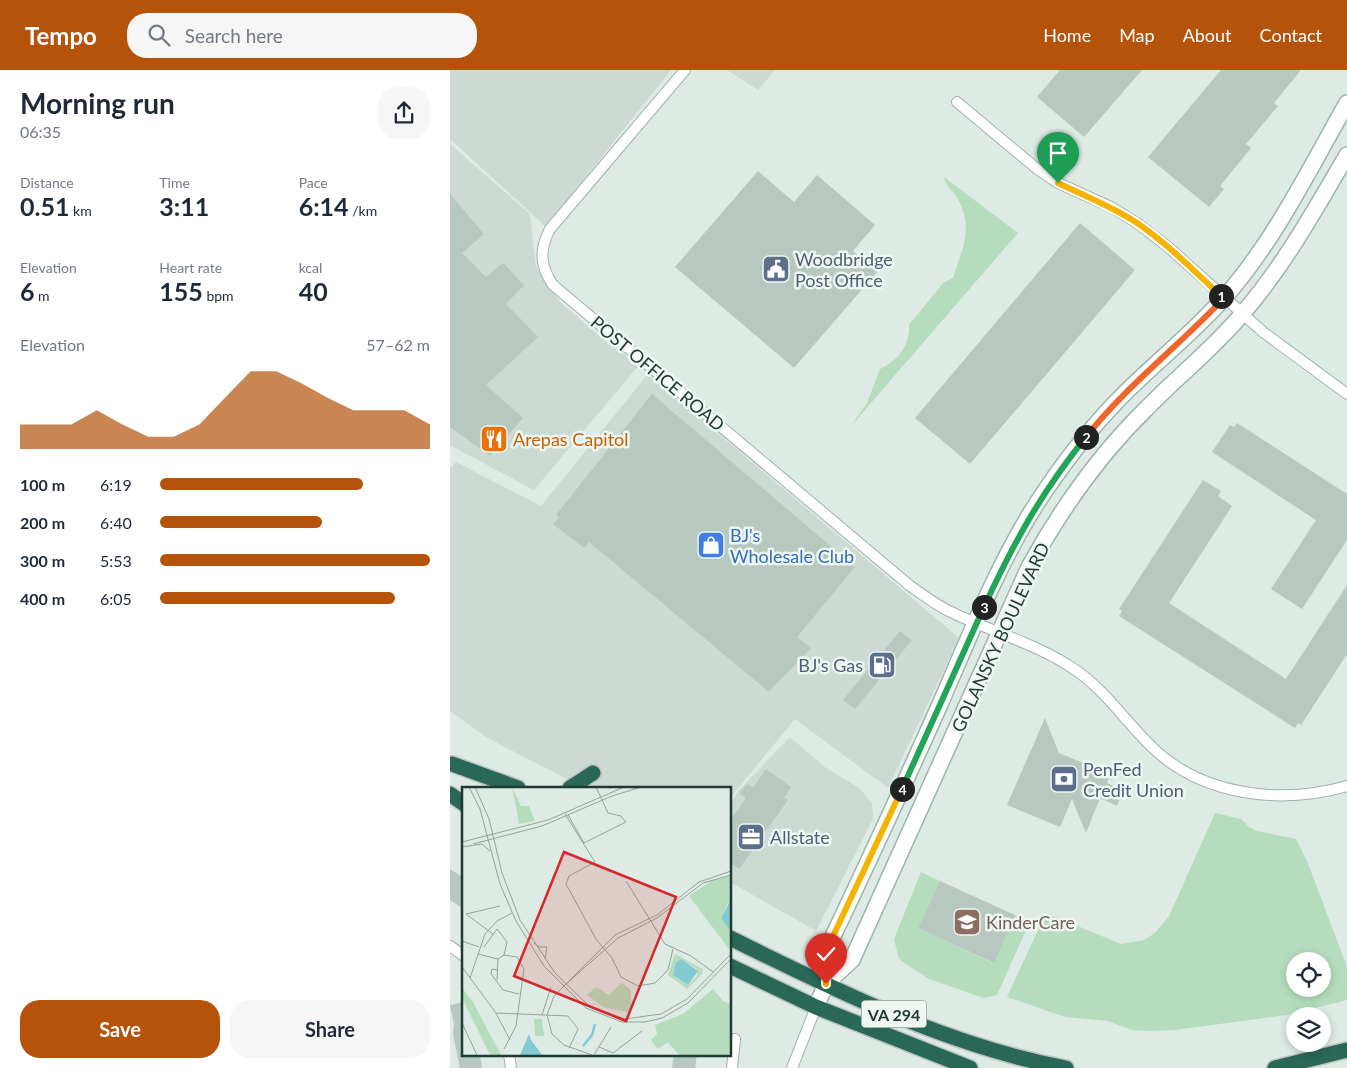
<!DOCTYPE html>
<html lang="en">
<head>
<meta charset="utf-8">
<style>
	:root { --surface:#fff; --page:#f6f6f7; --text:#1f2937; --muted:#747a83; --accent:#b45309 }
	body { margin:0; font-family:Lato,sans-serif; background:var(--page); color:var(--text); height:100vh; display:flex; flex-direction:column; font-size:19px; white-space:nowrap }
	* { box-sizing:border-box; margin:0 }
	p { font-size:16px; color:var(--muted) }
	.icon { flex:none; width:28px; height:28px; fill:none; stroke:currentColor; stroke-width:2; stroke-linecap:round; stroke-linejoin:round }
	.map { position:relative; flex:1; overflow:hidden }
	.details { display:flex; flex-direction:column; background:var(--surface); width:450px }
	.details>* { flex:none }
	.fabs { position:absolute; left:836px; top:882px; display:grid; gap:10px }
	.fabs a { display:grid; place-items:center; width:45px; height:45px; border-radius:50%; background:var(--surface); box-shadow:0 2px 8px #0003; font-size:25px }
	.pin { position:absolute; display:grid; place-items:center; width:42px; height:42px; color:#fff; margin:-51px -21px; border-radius:50% 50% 50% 0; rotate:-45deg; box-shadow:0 0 5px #0007 }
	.pin .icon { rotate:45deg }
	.km { position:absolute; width:25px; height:25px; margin:-12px; border-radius:50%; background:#222; color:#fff; font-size:14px; line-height:25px; text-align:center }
	.round { display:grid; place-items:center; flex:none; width:52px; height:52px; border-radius:20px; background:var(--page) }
	.headline { display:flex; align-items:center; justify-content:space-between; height:85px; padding:0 20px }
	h1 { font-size:28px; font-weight:700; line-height:38px }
	.stats { display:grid; grid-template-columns:repeat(3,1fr); gap:8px; height:85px; padding:5px 20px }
	.stats div { display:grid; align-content:center }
	.stats b { font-size:25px; font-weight:700 }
	.stats small { font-size:14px; font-weight:400 }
	.stats p { font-size:14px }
	.chart { height:140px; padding:10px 20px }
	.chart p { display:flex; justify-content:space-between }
	.chart svg { width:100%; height:90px; margin-top:5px; fill:var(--accent); opacity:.7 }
	.action { display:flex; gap:10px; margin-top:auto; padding:10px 20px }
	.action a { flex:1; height:58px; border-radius:20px; background:var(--accent); color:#fff; font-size:20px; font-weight:700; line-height:58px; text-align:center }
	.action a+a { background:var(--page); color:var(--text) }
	ul { padding:0 20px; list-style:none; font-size:16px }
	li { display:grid; grid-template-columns:80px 60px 1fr; align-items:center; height:38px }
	li i { height:12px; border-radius:6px; background:var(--accent) }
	header { display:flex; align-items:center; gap:30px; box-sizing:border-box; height:70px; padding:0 25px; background:var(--accent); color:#fff }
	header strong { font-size:24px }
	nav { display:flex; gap:28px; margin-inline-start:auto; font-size:18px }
	.search { width:350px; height:45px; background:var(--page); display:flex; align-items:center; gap:12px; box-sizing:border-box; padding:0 18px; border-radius:20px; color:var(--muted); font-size:19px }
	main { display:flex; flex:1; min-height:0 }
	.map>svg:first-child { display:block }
</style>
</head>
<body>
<header>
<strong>Tempo</strong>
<div class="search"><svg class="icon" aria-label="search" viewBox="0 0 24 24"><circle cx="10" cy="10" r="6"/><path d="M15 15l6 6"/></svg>Search here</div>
<nav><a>Home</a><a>Map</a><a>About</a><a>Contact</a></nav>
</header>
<main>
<section class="details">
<div class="headline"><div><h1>Morning run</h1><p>06:35</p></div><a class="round"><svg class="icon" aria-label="share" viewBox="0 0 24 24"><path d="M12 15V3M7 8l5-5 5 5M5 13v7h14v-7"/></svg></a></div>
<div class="stats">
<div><p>Distance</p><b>0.51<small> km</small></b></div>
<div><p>Time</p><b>3:11</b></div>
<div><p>Pace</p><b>6:14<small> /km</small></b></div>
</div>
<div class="stats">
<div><p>Elevation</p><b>6<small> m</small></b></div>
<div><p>Heart rate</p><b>155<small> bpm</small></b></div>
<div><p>kcal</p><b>40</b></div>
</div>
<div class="chart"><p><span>Elevation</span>57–62 m</p>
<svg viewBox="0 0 160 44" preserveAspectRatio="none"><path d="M0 44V32L10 32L20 32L30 25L40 32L50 38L60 38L70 32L80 19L90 6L100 6L110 12L120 19L130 25L140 25L150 25L160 32V44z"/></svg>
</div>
<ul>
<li><b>100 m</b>6:19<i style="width:75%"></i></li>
<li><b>200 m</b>6:40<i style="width:60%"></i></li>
<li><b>300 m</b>5:53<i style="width:100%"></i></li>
<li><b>400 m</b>6:05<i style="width:87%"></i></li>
</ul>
<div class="action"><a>Save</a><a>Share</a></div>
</section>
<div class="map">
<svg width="897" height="998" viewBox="0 0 897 998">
	<rect width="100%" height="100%" fill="#deeae4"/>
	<path fill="#ccdad3" d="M 0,0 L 221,0 L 96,157 L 0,69 Z
		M 277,0 L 325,0 L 308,20 Z
		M 0,74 L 80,144 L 86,196 L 110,232 L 160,275 L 189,295 L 84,420 L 0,375 Z
		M 198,304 L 509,568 L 438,718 L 345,649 L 280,728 L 280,718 L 134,718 L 36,667 L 0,641 L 0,399 L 6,392 L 91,436 Z
		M 340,667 L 376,698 L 409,718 L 422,733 L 423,749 L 366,861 L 280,812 L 280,734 L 290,719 Z"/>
	<path fill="#b5ddbd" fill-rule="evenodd" d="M 494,107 L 568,163 L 401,356 L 417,333 L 430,299 C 448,290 460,276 459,255 L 493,213 L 503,208 C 512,179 524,159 508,129 C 504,121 495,116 494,107 Z
		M 765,743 L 791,749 L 799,757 L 807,761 L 846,769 L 857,791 L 897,897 L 897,930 L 837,945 L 725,960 L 699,961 L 681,960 L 658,951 L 615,947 L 557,927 L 596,843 L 671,874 L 694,870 L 705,863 L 719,846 ZM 872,891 L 872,919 L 845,919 L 845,891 Z
		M 471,802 L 490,811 L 468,858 L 543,893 L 565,845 L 580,851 L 547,925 L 534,928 L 479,909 L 449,889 L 444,869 Z"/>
	<path fill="#b6c8bf" d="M 610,0 L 692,0 L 634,67 L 587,27 Z
		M 771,0 L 851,0 L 824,33 L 828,36 L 796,74 L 801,78 L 770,116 L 774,119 L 759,137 L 698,87 Z
		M 308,101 L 344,132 L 367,105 L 425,155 L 403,181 L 427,202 L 344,298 L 225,197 Z
		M 0,124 L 34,164 L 12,183 L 36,207 L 53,193 L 74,215 L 56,234 L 88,267 L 36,315 L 73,348 L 40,386 L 0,357 Z
		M 630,153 L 685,200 L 520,394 L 465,348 Z
		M 202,324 L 405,497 L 347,567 L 361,578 L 319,622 L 139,472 L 134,478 L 103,454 L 109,448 L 106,445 Z
		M 787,353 L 897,424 L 897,470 L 852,539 L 821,519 L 866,450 L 762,382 L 780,355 L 784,357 Z
		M 753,410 L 771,421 L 768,426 L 782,436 L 719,533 L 836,609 L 897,515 L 897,584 L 851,655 L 848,653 L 845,658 L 669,546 L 672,541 L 669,539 Z
		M 450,561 L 462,570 L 405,639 L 393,630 Z
		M 595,648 L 609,683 L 660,704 L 657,713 L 673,721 L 667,736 L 650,728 L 636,763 L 622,729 L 610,757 L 557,735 Z
		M 316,699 L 341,717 L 334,728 L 338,730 L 289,799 L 280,793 L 280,751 L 296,728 L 290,724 L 297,714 L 303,718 Z
		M 0,799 L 14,808 L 14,839 L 0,830 Z
		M 490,811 L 565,845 L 544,893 L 468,858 Z
		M 14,932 L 14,984 L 30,984 L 32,998 L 10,998 L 3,965 L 4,954 L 0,935 Z
		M 224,984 L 247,984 L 245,998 L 222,998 Z"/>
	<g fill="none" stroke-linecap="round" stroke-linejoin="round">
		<g stroke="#a1b2ab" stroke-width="12">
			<path id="street" d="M 235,0 L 100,159 C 89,180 90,196 103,215 L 459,515 C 473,525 486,535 501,542 C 540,561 584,573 621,597 C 654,618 674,650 702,677 C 752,726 831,735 897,716
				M 507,32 L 586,98 L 608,113 L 661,137 L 687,153 L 717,176 L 813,262 L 897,324
				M 0,876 L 14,886
				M 59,984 L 61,998
				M 282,998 L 285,969
				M 342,998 L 366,937"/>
		</g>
		<g stroke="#9cb6ab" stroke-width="18">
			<path id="secondary" d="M 376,914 L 402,890 L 579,497 C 611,439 649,385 696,339 C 728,306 764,278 793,243 C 835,194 865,140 897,85
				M 366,937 L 376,914 L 377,879 C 416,797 454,715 491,632 C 520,565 548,494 587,433 C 611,396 638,361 668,330 C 702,295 741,265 773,229 C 824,172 859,100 897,33"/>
		</g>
		<g stroke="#bcc4c1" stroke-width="18">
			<path id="highway" d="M 2,694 L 68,718
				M 120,718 L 143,703
				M 0,724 L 14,734
				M 280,868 C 387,921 498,976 616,998
				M 280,896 L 366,937 L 520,998
				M 825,998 L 897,980"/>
		</g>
		<use href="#street" stroke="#fff" stroke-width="10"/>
		<use href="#secondary" stroke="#fff" stroke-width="15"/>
		<use href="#highway" stroke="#296757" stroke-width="15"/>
	</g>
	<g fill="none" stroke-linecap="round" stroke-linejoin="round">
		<g stroke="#fff" stroke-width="10">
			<path id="split-1" d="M 608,113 C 635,126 663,137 687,153 C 718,174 744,201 771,226"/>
		</g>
		<g stroke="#fff" stroke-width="10">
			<path id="split-2" d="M 636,367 C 676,316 730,275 774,228 L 771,226"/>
		</g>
		<g stroke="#fff" stroke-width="10">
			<path id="split-3" d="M 534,537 C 564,472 591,423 636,367"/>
		</g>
		<g stroke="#fff" stroke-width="10">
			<path id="split-4" d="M 452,719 L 534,537"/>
		</g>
		<g stroke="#fff" stroke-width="10">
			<path id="split-5" d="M 376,914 L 377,879 L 452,719"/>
		</g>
		<use href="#split-1" stroke="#f5b400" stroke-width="6"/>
		<use href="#split-2" stroke="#f0652b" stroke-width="6"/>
		<use href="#split-3" stroke="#22a559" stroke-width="6"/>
		<use href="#split-4" stroke="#22a559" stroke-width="6"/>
		<use href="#split-5" stroke="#f5b400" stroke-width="6"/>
	</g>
	<defs>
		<g id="civic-square" transform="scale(1.4375)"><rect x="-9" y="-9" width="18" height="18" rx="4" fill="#5c6f8a" stroke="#eef7f2"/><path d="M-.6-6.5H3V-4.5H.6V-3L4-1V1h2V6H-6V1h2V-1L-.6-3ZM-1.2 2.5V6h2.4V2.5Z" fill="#fff"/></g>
		<g id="restaurant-square" transform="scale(1.4375)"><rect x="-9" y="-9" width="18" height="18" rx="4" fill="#e8710a" stroke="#eef7f2"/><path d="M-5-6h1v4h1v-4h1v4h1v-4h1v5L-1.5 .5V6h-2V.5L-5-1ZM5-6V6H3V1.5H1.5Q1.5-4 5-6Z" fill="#fff"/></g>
		<g id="shop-square" transform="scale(1.4375)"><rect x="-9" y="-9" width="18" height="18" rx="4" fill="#3f7fe0" stroke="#eef7f2"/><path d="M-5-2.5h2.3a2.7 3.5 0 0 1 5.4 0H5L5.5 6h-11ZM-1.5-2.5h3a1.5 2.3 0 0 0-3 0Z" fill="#fff"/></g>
		<g id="fuel-square" transform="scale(1.4375)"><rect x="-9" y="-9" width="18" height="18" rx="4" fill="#5c6f8a" stroke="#eef7f2"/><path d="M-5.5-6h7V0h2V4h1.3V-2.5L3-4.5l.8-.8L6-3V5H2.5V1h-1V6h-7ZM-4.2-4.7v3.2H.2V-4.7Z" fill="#fff"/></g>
		<g id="bank-square" transform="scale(1.4375)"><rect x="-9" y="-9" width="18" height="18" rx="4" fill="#5c6f8a" stroke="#eef7f2"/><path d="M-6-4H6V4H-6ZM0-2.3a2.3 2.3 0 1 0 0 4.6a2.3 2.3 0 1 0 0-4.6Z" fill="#fff"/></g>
		<g id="office-square" transform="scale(1.4375)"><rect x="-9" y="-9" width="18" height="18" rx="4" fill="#5c6f8a" stroke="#eef7f2"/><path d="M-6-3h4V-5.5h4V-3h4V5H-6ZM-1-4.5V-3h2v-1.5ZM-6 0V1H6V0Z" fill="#fff"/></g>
		<g id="school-square" transform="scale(1.4375)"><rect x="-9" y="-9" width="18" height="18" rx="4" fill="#8d6e63" stroke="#eef7f2"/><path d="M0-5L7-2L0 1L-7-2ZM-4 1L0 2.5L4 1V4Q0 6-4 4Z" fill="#fff"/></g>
	</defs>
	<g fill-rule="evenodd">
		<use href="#civic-square" x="326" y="199"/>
		<use href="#restaurant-square" x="44" y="369"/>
		<use href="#shop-square" x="261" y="475"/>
		<use href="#fuel-square" x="432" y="595"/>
		<use href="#bank-square" x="614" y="709"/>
		<use href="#office-square" x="301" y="767"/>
		<use href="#school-square" x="517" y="852"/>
	</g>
	<g text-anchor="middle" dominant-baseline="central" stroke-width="5" stroke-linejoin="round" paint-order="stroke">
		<rect fill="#eef7f2" stroke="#5d736b" stroke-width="1" x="411.5" y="930.5" width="65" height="27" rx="4"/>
		<g font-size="16" font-weight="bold" fill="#1f3a31">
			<text x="444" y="944">VA 294</text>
		</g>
		<g font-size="18" fill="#4e5e75" stroke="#eef7f2" text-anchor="start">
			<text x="345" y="189">Woodbridge<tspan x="345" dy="21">Post Office</tspan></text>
			<text x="413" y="595" text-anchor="end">BJ's Gas</text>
			<text x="633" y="699">PenFed<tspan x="633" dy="21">Credit Union</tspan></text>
			<text x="320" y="767">Allstate</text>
		</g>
		<g font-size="18" fill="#1f3a31" stroke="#eef7f2">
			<text transform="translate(208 303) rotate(40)">POST OFFICE ROAD</text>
			<text transform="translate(550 567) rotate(-65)">GOLANSKY BOULEVARD</text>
		</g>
		<g font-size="18" fill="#c56008" stroke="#eef7f2" text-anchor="start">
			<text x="63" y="369">Arepas Capitol</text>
		</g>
		<g font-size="18" fill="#366cbe" stroke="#eef7f2" text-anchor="start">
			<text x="280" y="465">BJ's<tspan x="280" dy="21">Wholesale Club</tspan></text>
		</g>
		<g font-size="18" fill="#785e54" stroke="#eef7f2" text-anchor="start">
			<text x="536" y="852">KinderCare</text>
		</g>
	</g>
	<g transform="translate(12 717)">
		<rect width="269" height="269" fill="#deeae4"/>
		<path d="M 50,0 L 59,19 L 67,19 L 73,34 L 57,37 ZM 269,89 L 267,114 L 259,131 L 269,144 L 267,162 L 227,109 L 249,94 ZM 213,167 L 241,182 L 240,187 L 225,202 L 206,188 ZM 218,172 L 235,182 L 235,189 L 226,198 L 211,188 ZM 160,196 L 169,203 L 169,226 L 141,220 L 125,208 L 134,200 L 147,208 ZM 0,201 L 11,215 L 39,268 L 28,268 L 0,211 ZM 251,202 L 262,215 L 269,217 L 269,268 L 217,268 L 206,255 L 196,262 L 189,253 L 195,247 L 193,238 L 221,227 ZM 72,232 L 80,232 L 82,249 L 73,249 Z" fill="#b5ddbd" fill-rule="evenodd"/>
		<path d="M 269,96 L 269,144 L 259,131 L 267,116 ZM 219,172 L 236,184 L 226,198 L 211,188 L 214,176 ZM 67,247 L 69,253 L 80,268 L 58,268 Z" fill="#82cbd2"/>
		<path fill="none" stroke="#82cbd2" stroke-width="2.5" d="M 121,259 L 130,248 L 133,237"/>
		<path fill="none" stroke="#92a49c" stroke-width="1" d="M 7,0 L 18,22 L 38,97 L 54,134 L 82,179 L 124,221 L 160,235 L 183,235 L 200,231 L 226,216 L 269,172M 13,0 L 27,32 L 40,86 L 58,133 L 93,186 L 127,219 L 163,232 L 199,227 L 225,212 L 269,167M 103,27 L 133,75 L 107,89 L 104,97 L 134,152 L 150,171 L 159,190 L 176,199 L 193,196 L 206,183 L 211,162M 106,28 L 122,56M 0,55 L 86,33 L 162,0M 122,56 L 164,35 L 159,29 L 146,26 L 134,0M 11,57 L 80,39 L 150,9 L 179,0M 0,60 L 20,57 L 28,64M 164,94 L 203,157 L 229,169 L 251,185M 31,147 L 4,127 L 38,119M 0,154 L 17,160M 72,156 L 77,160 L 85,160 L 83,172M 16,167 L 36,172 L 42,168 L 45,155 L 35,142 L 22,160M 42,168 L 55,170 L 62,182 L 54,239 L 42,262M 0,180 L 34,226 L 48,253M 36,183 L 30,182 L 29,187 L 41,203 L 57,207M 8,191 L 23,147 L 35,134 L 50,126M 35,193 L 36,172M 104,197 L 156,151 L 195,131 L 241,96 L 269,88M 34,226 L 106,229 L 116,242 L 107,261M 80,228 L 89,200M 0,236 L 15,268M 137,260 L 151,266 L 180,244M 130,268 L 102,258 L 90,247 L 85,228 L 92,209 L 153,148 L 195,128 L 237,95 L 269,84M 132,268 L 149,240"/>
		<path fill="#d62828" fill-opacity="0.15" stroke="#d62828" stroke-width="2.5" d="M 102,65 L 214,110 L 164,234 L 52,189 Z"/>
		<rect width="269" height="269" fill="none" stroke="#1f3a31" stroke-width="2.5"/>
	</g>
</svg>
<div class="fabs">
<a><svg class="icon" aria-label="locate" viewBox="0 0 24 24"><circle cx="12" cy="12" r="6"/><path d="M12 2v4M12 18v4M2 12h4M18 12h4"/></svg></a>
<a><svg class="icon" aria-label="layers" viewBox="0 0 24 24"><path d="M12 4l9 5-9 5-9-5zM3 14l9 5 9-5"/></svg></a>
</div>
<div class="pin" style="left:608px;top:113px;background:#1e9e55"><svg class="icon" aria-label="arrive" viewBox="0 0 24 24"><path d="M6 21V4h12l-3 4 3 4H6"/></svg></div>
<div class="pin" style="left:376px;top:914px;background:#d93025"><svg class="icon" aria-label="check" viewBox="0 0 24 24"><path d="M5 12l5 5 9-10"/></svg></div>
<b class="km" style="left:771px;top:226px">1</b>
<b class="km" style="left:636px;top:367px">2</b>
<b class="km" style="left:534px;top:537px">3</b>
<b class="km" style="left:452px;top:719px">4</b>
</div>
</main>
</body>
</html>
